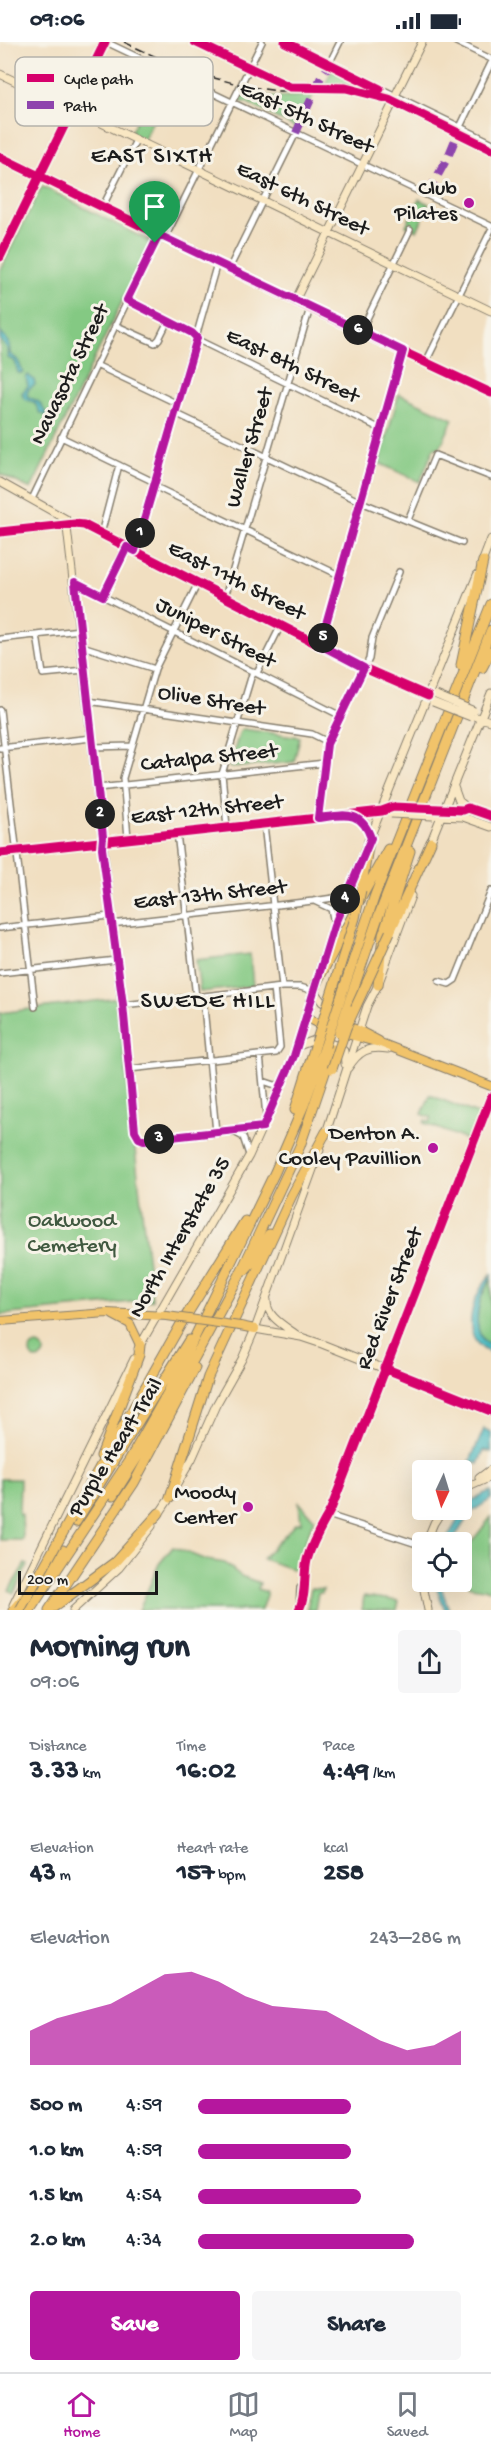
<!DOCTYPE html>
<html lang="en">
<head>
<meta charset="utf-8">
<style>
	:root { --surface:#fff; --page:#f6f6f7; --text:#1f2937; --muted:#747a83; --line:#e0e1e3; --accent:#b5179e }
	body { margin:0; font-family:"Gochi Hand",sans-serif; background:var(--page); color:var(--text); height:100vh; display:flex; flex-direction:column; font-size:22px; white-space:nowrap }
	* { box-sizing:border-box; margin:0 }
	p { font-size:20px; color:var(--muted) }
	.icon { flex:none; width:33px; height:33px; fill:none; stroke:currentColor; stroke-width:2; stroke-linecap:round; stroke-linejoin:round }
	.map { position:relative; height:1568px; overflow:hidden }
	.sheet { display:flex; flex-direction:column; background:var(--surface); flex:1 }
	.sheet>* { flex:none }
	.needle { width:39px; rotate:184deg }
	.tools { position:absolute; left:412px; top:1418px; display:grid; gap:12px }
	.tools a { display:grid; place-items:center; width:60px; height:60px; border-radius:6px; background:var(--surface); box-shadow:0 6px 24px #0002; font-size:30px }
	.scale { position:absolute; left:18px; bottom:15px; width:140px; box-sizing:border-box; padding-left:6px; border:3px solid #1c1c1c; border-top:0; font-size:16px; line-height:21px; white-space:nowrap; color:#1c1c1c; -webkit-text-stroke:4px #f7f3e8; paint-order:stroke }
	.pin { position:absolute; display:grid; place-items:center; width:51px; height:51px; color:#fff; margin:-62px -26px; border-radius:50% 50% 50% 0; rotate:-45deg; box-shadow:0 0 6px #0007 }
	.pin .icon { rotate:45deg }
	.km { position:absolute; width:30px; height:30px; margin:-15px; border-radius:50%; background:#222; color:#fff; font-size:16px; line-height:30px; text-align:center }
	.round { display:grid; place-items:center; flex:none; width:63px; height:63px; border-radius:6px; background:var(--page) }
	.summary { display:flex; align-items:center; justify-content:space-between; height:102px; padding:0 30px }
	h1 { font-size:33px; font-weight:700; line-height:45px }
	.metrics { display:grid; grid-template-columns:repeat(3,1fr); gap:9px; height:102px; padding:6px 30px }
	.metrics div { display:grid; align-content:center }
	.metrics b { font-size:26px; font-weight:700 }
	.metrics small { font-size:16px; font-weight:400 }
	.metrics p { font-size:16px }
	.chart { height:168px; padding:12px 30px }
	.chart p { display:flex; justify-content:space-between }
	.chart svg { width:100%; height:108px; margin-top:6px; fill:var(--accent); opacity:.7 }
	.primary-button { display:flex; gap:12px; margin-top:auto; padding:12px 30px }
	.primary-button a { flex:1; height:69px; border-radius:6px; background:var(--accent); color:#fff; font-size:24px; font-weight:700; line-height:69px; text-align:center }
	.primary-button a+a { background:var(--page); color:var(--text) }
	ul { padding:0 30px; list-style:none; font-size:20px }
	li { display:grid; grid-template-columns:96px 72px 1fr; align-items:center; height:45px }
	li i { height:15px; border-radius:8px; background:var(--accent) }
	.status { display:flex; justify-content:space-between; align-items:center; height:42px; padding:0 30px; background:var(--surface); direction:ltr }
	.status svg { height:16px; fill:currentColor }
	.tabs { display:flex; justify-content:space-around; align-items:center; height:84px; border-top:2px solid var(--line); background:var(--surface); font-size:16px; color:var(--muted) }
	.tabs a { display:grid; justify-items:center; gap:3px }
	.tabs .active { color:var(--accent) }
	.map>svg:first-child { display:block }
</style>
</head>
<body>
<div class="status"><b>09:06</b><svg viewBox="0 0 49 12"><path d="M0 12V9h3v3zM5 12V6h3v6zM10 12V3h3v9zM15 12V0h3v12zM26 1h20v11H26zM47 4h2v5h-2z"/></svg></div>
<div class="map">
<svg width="491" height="1568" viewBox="0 0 491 1568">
	<rect width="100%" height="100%" fill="#f7f3e8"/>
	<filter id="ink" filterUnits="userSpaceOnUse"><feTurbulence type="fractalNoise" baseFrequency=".0167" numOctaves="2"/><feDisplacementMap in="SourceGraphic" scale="12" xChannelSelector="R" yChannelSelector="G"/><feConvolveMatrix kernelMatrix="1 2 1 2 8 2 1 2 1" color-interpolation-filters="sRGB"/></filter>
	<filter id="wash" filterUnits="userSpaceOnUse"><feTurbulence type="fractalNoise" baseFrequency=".008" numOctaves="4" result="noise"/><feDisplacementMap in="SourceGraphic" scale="24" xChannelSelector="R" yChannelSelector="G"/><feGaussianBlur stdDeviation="1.35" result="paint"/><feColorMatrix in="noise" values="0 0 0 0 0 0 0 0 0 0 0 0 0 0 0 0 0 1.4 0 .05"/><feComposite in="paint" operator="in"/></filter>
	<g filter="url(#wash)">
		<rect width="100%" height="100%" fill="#f1dfc1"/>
		<path fill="#84c983" stroke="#507250" stroke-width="1.5" d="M 332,28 L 386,53 L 386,54 L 359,46 L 325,43 Z
			M 161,29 L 174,35 L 143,99 L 130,91 Z
			M 242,48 L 275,55 L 313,53 L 297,87 L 246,60 L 240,60 L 238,57 Z
			M 42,144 L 151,200 L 31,447 L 0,432 L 0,228 Z
			M 419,157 L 429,162 L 417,189 L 406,184 Z
			M 399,352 L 453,377 L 440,406 L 434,406 L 420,440 L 379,421 Z
			M 243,687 L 300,695 L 294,720 L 231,726 L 229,725 L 240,689 Z
			M 250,912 L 253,944 L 200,950 L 196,918 Z
			M 118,956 L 152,1258 L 0,1273 L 0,971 Z
			M 430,1053 L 480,1073 L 470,1099 L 424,1081 L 425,1078 L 430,1080 L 432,1076 L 422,1072 Z
			M 491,1238 L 491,1304 C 468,1292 478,1255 491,1238 Z
			M30 1310a7 7 0 1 1 14 0a7 7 0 1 1-14 0Z
			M 0,1437 L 20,1437 L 19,1472 L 22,1472 L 23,1498 L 0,1498 Z
			M 299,1460 L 314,1477 L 295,1528 L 262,1517 L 296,1481 L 301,1481 Z
			M 491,1475 L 491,1548 L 471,1545 L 466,1541 L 462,1532 L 462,1512 Z
			M 173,1505 L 206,1518 L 225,1521 L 241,1534 L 260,1541 L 258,1547 L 267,1550 L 261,1568 L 139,1568 L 159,1522 Z
			M 25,1522 L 28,1523 L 14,1551 L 9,1548 Z
			M 311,1546 L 323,1547 L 322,1551 L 318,1551 L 315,1568 L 307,1568 Z
			M 364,1554 L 399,1559 L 397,1568 L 362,1568 Z"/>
		<path fill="#4ab9c0" stroke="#336a6e" stroke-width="1.5" d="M 0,290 L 9,300 L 10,312 L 18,318 L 23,331 L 18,331 L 15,319 L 8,316 L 8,308 L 0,297 Z
			M 28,333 L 34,338 L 35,343 L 28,348 L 27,354 L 39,360 L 48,374 L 40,371 L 35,361 C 28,357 24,360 22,351 L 28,344 L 26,336 Z
			M 491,1232 C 491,1240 484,1245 482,1253 C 476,1270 473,1295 491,1304 L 491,1311 C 457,1297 472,1253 491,1232 Z
			M 484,1387 L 491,1390 L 491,1410 L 484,1408 L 478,1422 L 470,1419 Z
			M 491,1449 L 491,1457 L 470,1471 L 452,1500 L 444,1500 C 458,1481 464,1457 491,1449 Z
			M 434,1539 L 439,1539 L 449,1568 L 445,1568 Z"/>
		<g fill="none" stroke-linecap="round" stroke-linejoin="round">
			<path stroke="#4ab9c0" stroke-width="1.5" d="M 437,1500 L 445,1499"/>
		</g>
	</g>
	<g filter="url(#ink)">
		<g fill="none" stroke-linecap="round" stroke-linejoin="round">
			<g stroke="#867e6e" stroke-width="8">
				<path id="street" d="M 106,0 L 491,184
					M 285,0 L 491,100
					M 456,0 L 491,17
					M 329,22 L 340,0
					M 460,85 L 491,21
					M 102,166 L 136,98
					M 165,196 L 262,0
					M 229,227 L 296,91
					M 127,258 L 194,292 L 200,299 L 381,387
					M 115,283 L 155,301 L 159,297 L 168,279
					M 361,289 L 410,188
					M 426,320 L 491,188
					M 96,323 L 178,362
					M 175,371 L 361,460 L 462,501
					M 61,395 L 154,440 L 158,446 L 341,534
					M 32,457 L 159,193
					M 408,478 L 435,413 L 491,435
					M 101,492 L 119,423
					M 135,509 L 217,221
					M 75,540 L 341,674
					M 103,554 L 127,505
					M 225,555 L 310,266
					M 37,593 L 43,632 L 84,628
					M 0,597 L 80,588
					M 320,603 L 403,309
					M 82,604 L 155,627
					M 257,631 L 281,583
					M 88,659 L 312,692 L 328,700
					M 0,668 L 35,965
					M 93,705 L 132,704
					M 0,706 L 92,696
					M 98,746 L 325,721
					M 318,776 L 327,702 L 369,617 L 372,596 L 399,530
					M 264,782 L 282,945
					M 227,785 L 222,732 L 253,629
					M 177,791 L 196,955
					M 128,796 L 123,736 L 155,627 L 198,541
					M 103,799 L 136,1093 L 144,1098 L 150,1098 L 263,1085
					M 314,859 L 331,867 L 334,881
					M 111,882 L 313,859 L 333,856 L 348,848
					M 0,886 L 110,874
					M 0,931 L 116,918
					M 439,939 L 449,942 L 455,938 L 491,849
					M 203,954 L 216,1090
					M 123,963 L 282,945 L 300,945 L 314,949
					M 260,1013 L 266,1074
					M 129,1027 L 276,1011 L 280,1005 L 274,946
					M 263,1039 L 275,1043 L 282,1042
					M 232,1089 L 243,1095 L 249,1113
					M 328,1473 L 423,1504
					M 299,1566 L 300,1546 L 303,1542
					M 299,1568 L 302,1561 L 306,1525 L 312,1502 L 331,1467 L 384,1326"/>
			</g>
			<g stroke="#867e6e" stroke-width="9">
				<path id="secondary" d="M 0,32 L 491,269
					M 392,63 L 392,56 L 395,54 L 422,0
					M 0,215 L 105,0
					M 295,259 L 392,63 L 396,60 L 395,54
					M 0,440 L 66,477 L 103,799
					M 0,490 L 75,482 L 84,483 L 364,626 L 430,656
					M 481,523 L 491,497
					M 476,675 L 491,679
					M 454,745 L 459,759 L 468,766
					M 431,766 C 455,767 469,766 491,774
					M 351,774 L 364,780 L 371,796
					M 438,774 L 463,775 L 491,785
					M 429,804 L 491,651
					M 0,811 L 385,768
					M 320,927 L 334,884 L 477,533
					M 314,949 L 322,960 L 331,965
					M 296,1005 L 317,997 L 339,1004 L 344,1009 L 345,1022
					M 348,1026 C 359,1009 368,1004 388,1007
					M 325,1094 L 367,964 L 378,943 L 411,854
					M 267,1258 C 266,1275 285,1284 297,1293
					M 255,1287 L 301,1295 L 322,1302 L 491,1369
					M 138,1307 L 249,1114 L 294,1014 L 317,938
					M 384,1326 L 491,1055
					M 479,1436 L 491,1427
					M 176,1444 L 192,1417 L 216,1363 L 242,1317 L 255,1287 L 320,1108
					M 462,1448 L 491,1435
					M 157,1475 L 171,1454
					M 426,1500 L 434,1481 L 443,1467
					M 423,1512 L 422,1538 L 428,1568
					M 13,1563 L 134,1317
					M 73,1568 L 119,1526 L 152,1484"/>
			</g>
			<g stroke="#867e6e" stroke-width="10">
				<path id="primary" d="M 0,115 L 310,266 L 491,351
					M 306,975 L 327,986
					M 341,982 L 358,988 L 379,999
					M 339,990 L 383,1002 L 491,1044
					M 113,1273 L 130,1282 L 140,1303
					M 0,1279 L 107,1271 L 167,1274
					M 240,1284 L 255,1287"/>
			</g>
			<g stroke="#867e6e" stroke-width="11">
				<path id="highway" d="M 461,623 L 483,519
					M 482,626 L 491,609
					M 361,848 L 369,799
					M 360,858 L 388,807
					M 390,890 L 431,800
					M 316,942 L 354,871
					M 378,943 L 383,893 L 410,809
					M 338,964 L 375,853 L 491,562
					M 347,966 L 377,878 L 491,588
					M 295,1068 L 316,1001
					M 245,1228 L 254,1218 L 269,1192
					M 101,1414 L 139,1313 L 140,1303
					M 113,1454 L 159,1381 L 239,1234 L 300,1104 L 333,1007
					M 170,1456 L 208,1335 L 292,1153 L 326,1090
					M 71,1476 L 181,1282 L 245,1179
					M 76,1480 L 189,1298
					M 40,1537 L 63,1508
					M 54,1565 L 115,1520 L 159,1471
					M 13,1568 L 25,1554
					M 30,1568 L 130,1417 L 168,1350 L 275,1130 L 304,1063 L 325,1004
					M 49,1568 L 134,1441 L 195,1326"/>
			</g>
			<use href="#street" stroke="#fff" stroke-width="5"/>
			<use href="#secondary" stroke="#f9e7c3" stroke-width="7"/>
			<use href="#primary" stroke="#f1c36a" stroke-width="8"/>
			<use href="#highway" stroke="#f1c36a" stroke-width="9"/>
			<path stroke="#1c1c1c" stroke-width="1.5" stroke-dasharray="9 4.5" stroke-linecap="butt" d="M 124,0 L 184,28 L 245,44 L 277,49 L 339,49 L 370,55 L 391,63 L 491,112"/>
			<g stroke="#867e6e" stroke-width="9" stroke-linecap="butt">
				<path id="secondary-bridge" d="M 436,653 L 474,669
					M 433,660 L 471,675
					M 393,765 L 431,766
					M 391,772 L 433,774"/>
			</g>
			<g stroke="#867e6e" stroke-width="10" stroke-linecap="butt">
				<path id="primary-bridge" d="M 167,1274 L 240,1284"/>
			</g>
			<g stroke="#867e6e" stroke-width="11" stroke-linecap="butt">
				<path id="highway-bridge" d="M 339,991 L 347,966
					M 316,1001 L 355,876 L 361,848
					M 325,1004 L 338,964
					M 332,1027 L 346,986 L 390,890
					M 20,1568 L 71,1476"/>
			</g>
			<use href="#secondary-bridge" stroke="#f9e7c3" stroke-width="7"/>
			<use href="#primary-bridge" stroke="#f1c36a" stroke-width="8"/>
			<use href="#highway-bridge" stroke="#f1c36a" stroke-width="9"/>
			<path stroke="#8e44ad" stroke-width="8" stroke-dasharray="15 8" stroke-linecap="butt" d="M 296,91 L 320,37 L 330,22
				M 427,153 L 448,115 L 459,88"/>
			<g stroke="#f7f3e8" stroke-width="13">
				<path id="cycleway" d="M 195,0 L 290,45 L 346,46 L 389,57 L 491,107
					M 285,0 L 380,47
					M 0,115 L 310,266 L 491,351
					M 0,215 L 105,0
					M 0,490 L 75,482 L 84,483 L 364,626 L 428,654
					M 0,811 L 382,769 L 393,765 L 463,768 L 468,766 L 491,774
					M 384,1326 L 491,1369
					M 299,1568 C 307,1552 303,1535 307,1518 C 312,1499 322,1484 331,1467 L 491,1055"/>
			</g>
			<use href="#cycleway" stroke="#d6006c" stroke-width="9"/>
		</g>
	</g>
	<g fill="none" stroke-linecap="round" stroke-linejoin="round" filter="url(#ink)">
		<g stroke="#fff" stroke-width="12">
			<path id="route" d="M 159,193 L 403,309 L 320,603 L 364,626 L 327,702 L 318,776 C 344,773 361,767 371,796 L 334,884 L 294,1014 L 263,1085 L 144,1098 L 139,1096 L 135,1089 L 123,963 L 102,806 L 103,795 L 75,540 L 103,554 L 127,505 L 135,509 L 197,296 L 192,291 L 127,258 Z"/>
		</g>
		<use href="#route" stroke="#b5179e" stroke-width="8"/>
	</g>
	<g fill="#b5179e" stroke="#f7f3e8" stroke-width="2">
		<circle cx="469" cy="161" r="6"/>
		<circle cx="433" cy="1106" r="6"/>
		<circle cx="248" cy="1465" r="6"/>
	</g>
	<g text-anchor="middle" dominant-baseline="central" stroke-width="6" stroke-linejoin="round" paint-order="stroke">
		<g font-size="22" fill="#1c1c1c" stroke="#f7f3e8">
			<text transform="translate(306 77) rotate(25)">East 5th Street</text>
			<text transform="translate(302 158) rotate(26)">East 6th Street</text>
			<text transform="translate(292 325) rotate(26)">East 8th Street</text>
			<text transform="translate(71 333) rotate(-64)">Navasota Street</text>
			<text transform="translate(251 406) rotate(-74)">Waller Street</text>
			<text transform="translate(236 540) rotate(27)">East 11th Street</text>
			<text transform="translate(215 592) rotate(27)">Juniper Street</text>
			<text transform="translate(211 660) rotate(9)">Olive Street</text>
			<text transform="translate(209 717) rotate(-6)">Catalpa Street</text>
			<text transform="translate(207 769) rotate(-6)">East 12th Street</text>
			<text transform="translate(210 854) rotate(-6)">East 13th Street</text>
			<text transform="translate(181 1196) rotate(-60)">North Interstate 35</text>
			<text transform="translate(391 1257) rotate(-69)">Red River Street</text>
			<text transform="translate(117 1406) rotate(-58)">Purple Heart Trail</text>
		</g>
		<g font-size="22" fill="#1c1c1c" stroke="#f7f3e8" text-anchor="end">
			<text x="457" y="148">Club<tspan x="457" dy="25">Pilates</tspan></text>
			<text x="421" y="1093">Denton A.<tspan x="421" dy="25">Cooley Pavillion</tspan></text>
			<text x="236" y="1452">Moody<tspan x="236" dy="25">Center</tspan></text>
		</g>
		<g font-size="22" fill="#405940" stroke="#f7f3e8">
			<text x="72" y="1180">Oakwood<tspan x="72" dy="25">Cemetery</tspan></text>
		</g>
		<g font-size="24" letter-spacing="1.5" fill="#1c1c1c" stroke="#f7f3e8">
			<text x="152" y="115">EAST SIXTH</text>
			<text x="208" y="960">SWEDE HILL</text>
		</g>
	</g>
	<rect x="15" y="15" width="198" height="69" rx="9" fill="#f7f3e8" stroke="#b5b2ab" stroke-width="1.5"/>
	<rect x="27" y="32" width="27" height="8" fill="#d6006c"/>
	<rect x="27" y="59" width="27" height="8" fill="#8e44ad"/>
	<g font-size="16" fill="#1c1c1c">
		<text x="64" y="42">Cycle path</text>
		<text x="64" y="69">Path</text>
	</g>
</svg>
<div class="tools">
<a><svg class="needle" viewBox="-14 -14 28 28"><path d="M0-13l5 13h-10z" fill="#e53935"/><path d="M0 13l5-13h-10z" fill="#747a83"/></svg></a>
<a><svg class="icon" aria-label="locate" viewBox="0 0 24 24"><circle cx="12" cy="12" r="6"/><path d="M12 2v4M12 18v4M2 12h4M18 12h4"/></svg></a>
</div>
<div class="scale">200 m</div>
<div class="pin" style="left:155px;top:201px;background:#1e9e55"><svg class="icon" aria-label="arrive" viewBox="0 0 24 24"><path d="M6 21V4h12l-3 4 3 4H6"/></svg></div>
<b class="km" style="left:140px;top:491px">1</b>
<b class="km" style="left:100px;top:772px">2</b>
<b class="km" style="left:159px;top:1097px">3</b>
<b class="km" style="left:345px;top:857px">4</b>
<b class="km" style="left:323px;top:596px">5</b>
<b class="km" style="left:358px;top:288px">6</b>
</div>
<section class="sheet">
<div class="summary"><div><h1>Morning run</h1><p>09:06</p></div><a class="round"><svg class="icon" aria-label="share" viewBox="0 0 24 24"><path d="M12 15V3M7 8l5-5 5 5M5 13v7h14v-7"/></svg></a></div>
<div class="metrics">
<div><p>Distance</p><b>3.33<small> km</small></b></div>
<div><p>Time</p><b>16:02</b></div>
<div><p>Pace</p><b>4:49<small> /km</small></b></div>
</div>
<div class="metrics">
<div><p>Elevation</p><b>43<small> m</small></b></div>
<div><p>Heart rate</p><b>157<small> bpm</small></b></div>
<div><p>kcal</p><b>258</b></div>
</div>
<div class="chart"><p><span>Elevation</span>243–286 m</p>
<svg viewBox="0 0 160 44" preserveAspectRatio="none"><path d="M0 44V30L10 25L20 22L30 19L40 13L50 7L60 6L70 10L80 16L90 20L100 21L110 22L120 28L130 34L140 38L150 36L160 30V44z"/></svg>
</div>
<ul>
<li><b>500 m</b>4:59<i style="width:58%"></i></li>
<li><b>1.0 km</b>4:59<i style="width:58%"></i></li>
<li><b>1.5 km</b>4:54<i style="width:62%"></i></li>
<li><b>2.0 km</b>4:34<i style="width:82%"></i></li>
</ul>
<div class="primary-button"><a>Save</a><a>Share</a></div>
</section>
<nav class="tabs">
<a class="active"><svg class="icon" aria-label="home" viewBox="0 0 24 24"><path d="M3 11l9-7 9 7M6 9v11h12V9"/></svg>Home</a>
<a><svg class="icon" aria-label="map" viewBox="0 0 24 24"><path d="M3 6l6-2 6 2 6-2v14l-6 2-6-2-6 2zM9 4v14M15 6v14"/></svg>Map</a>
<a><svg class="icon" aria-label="saved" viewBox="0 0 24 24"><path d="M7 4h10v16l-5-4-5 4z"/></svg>Saved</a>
</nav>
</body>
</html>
